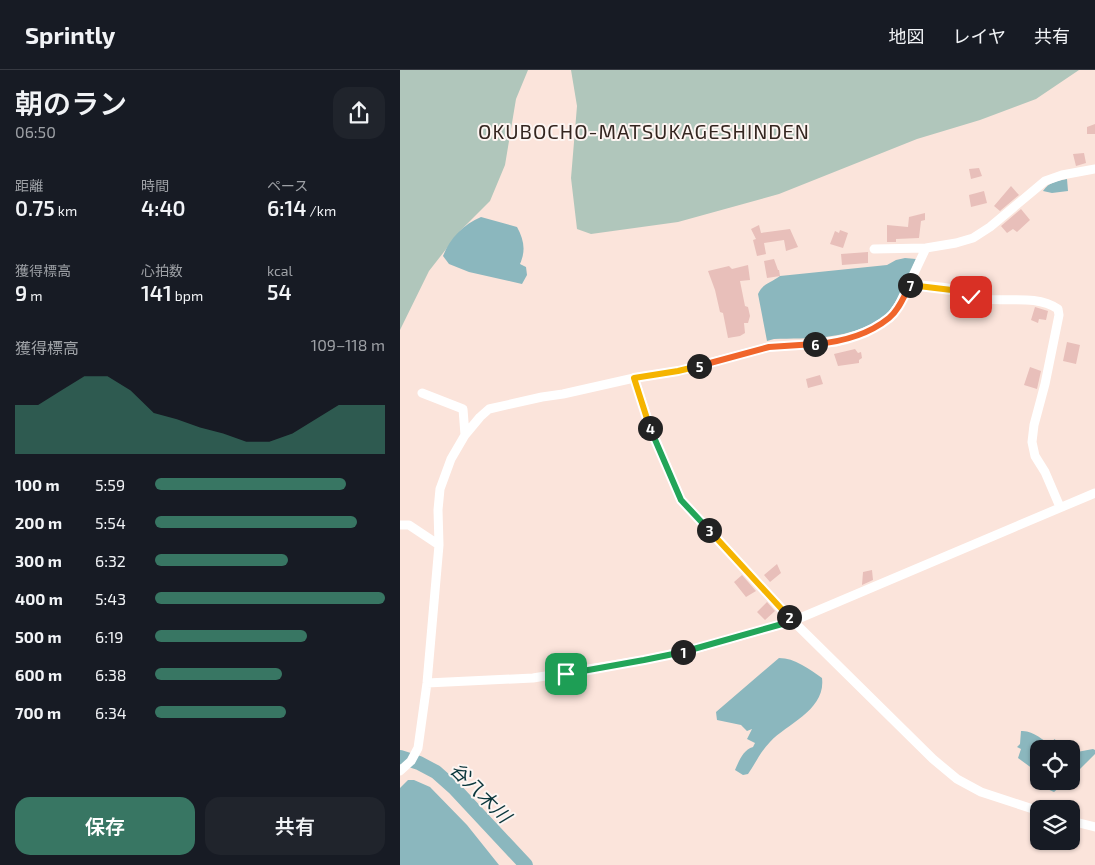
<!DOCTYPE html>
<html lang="ja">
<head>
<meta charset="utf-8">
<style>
	:root { --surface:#171b24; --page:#20242c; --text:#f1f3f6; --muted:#9ea1a6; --line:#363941; --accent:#387663 }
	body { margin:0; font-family:"Exo 2","Noto Sans JP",sans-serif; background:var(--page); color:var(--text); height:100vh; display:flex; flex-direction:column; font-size:19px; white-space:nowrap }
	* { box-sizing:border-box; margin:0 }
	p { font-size:16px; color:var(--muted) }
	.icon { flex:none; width:28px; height:28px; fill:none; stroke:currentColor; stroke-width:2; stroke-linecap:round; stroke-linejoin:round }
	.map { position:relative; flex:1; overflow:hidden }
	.side { display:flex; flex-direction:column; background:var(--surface); width:400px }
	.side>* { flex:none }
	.tools { position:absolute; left:630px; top:670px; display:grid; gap:10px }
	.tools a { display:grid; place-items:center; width:50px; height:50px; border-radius:10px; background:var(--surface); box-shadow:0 1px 4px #0004; font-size:25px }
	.pin { position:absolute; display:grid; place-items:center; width:42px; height:42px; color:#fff; margin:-21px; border-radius:10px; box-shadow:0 2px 8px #0006 }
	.km { position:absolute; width:25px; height:25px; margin:-12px; border-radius:50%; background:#222; color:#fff; font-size:14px; line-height:25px; text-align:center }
	.round { display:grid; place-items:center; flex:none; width:52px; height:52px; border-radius:15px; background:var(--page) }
	.overview { display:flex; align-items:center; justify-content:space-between; height:85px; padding:0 15px }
	h1 { font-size:28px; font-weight:600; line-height:38px }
	.stats { display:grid; grid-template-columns:repeat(3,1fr); gap:8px; height:85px; padding:5px 15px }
	.stats div { display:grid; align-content:center }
	.stats b { font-size:21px; font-weight:600 }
	.stats small { font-size:14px; font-weight:400 }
	.stats p { font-size:14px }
	.chart { height:140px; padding:10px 15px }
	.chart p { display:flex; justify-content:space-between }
	.chart svg { width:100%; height:90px; margin-top:5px; fill:var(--accent); opacity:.7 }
	.button { display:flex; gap:10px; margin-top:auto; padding:10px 15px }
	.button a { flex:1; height:58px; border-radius:15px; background:var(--accent); color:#fff; font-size:20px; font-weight:600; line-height:58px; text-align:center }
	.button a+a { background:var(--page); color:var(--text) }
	ul { padding:0 15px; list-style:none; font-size:16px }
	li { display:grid; grid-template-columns:80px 60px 1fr; align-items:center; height:38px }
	li i { height:12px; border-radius:6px; background:var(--accent) }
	header { display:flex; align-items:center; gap:30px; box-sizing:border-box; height:70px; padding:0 25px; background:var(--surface); border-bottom:1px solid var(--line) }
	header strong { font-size:24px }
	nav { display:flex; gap:28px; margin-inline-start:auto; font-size:18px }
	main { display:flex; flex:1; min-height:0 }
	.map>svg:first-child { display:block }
</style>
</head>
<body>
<header>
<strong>Sprintly</strong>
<nav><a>地図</a><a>レイヤ</a><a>共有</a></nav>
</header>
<main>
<section class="side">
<div class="overview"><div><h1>朝のラン</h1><p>06:50</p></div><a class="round"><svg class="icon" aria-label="share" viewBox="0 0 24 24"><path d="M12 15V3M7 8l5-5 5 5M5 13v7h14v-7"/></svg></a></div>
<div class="stats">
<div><p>距離</p><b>0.75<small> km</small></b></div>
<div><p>時間</p><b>4:40</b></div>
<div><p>ペース</p><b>6:14<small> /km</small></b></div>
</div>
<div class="stats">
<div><p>獲得標高</p><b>9<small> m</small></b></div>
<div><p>心拍数</p><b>141<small> bpm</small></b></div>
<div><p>kcal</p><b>54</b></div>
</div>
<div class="chart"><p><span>獲得標高</span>109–118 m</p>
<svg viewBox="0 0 160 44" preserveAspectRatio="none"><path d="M0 44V20L10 20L20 13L30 6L40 6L50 13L60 24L70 27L80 31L90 34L100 38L110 38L120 34L130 27L140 20L150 20L160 20V44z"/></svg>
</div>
<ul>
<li><b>100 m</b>5:59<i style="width:83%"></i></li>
<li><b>200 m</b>5:54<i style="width:88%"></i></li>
<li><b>300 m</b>6:32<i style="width:58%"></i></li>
<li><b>400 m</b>5:43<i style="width:100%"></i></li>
<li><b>500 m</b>6:19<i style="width:66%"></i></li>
<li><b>600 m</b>6:38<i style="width:55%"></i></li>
<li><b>700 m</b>6:34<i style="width:57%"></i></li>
</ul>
<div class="button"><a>保存</a><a>共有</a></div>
</section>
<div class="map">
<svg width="695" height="795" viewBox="0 0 695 795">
	<rect width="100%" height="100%" fill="#fbe4db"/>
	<path fill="#b0c6bb" d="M 0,0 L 128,0 L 116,29 L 105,95 L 90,131 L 61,160 L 29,201 L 0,260 Z
		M 171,0 L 679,0 L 636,29 L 580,50 L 517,69 L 379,124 L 278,152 L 191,164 L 177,159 L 171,108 L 177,36 Z"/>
	<path fill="#8bb7be" d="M 667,109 L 668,121 L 652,123 L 643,121 C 649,112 657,111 667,109 Z
		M 81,147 L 117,157 C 124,170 126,180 120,194 L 126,197 L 127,205 L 122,214 L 69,202 L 49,194 L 43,186 C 50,168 64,154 81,147 Z
		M 505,188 L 516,189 C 509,205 503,223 492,237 C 488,244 481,248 475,252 C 443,270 409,268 374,269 L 367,271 L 358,224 C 363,213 371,213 380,206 L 487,195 L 496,190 Z
		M 379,588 C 395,588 409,599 422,608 C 426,640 388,653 370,672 C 361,681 355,694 348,704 L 343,705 L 335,700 C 339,691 343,680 353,677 L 355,673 L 347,669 L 352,659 L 347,661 L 341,655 L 317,650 L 316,642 Z
		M 621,661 C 634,660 642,671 653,675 L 654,669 L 671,679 L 639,679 L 639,711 L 667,711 L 654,722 L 636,714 L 632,709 L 636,704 L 633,699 L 618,688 L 621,679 L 617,677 L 620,674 Z
		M 671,679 L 677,682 L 693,679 L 695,680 L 695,684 L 671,708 Z
		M 8,710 L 14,710 L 30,717 L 67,755 L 99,795 L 0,795 L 0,718 Z"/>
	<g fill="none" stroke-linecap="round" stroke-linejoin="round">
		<path stroke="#8bb7be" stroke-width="14" d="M 0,687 L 19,693 L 36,702 L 54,718 L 126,795"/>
	</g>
	<path fill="#e8bfba" d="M 695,54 L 695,64 L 687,64 L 687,57 Z
		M 684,83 L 686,93 L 676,96 L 673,84 Z
		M 579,98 L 582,106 L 571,109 L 569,99 Z
		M 611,116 L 619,125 L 600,141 L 594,136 Z
		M 584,121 L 587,133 L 571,137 L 569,125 Z
		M 621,139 L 630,150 L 617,162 L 613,159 L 607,163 L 601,156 Z
		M 525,143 L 525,150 L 521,151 L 519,168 L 496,169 L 496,172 L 487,172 L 487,155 L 508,157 L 509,147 Z
		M 359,155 L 361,163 L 390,159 L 398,177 L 386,181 L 384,170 L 364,173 L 366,184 L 357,186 L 353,170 L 356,169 L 351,159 Z
		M 440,160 L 448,163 L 443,178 L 430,174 L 435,161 L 439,163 Z
		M 468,182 L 468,193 L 442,195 L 441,184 Z
		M 374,189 L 378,200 L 379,200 L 380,206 L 367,208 L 364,191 Z
		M 348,195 L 350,210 L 340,211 L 345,236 L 348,237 L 350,246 L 348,253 L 344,253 L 345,263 L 340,266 L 328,268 L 323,243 L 320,242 L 315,220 L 308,201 L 329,196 L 332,199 Z
		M 635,237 L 648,241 L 646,250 L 639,249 L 638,253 L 631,250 Z
		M 667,272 L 680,275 L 676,294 L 663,291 Z
		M 455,279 L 458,283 L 461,282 L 462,288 L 459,290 L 459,293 L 438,296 L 434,284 Z
		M 630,297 L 641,301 L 637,319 L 624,315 Z
		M 420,305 L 423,314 L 408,318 L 406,309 Z
		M 377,494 L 381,503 L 370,512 L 364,505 Z
		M 472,500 L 473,510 L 462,515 L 463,502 Z
		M 342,505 L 356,521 L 346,527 L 334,512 Z
		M 367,532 L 375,541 L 365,550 L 357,542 Z"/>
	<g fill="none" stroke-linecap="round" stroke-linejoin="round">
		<path stroke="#fff" stroke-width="9" d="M 474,179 L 526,178
			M 510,214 C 525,216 547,216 560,221 C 564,222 567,226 571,227 C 598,235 633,222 658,239 L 659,245 L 645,314 L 634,355 L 632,372 L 635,386 L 645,402 L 660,437
			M 234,308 L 251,359 L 281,430 L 393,551 L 533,689 L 557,709 L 581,722 L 639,741
			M 22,323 L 63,339 L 65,365
			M 0,455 L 9,455 L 39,475
			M 27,613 L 133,608 L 244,590 L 295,579 L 393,551 L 695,423
			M 0,701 L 11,691 L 18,678 L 27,613 L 39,475 L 38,440 L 40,419 L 51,389 L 65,365 L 80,347 L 89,339 L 142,327 L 163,324 L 234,308 L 278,301 L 369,277 L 436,272 L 467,262 L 490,248 L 499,235 L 526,178 L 556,173 L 573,168 L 590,157 L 645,111 L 662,105 L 695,99
			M 671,751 L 695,757"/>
	</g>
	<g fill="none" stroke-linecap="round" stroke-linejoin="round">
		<g stroke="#fff" stroke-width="10">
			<path id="split-1" d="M 166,604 L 244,590 L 283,582"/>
		</g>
		<g stroke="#fff" stroke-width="10">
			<path id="split-2" d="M 283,582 L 393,551 L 389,547"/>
		</g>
		<g stroke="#fff" stroke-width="10">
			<path id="split-3" d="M 309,460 L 389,547"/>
		</g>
		<g stroke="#fff" stroke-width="10">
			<path id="split-4" d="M 250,358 L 281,430 L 309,460"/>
		</g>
		<g stroke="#fff" stroke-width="10">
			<path id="split-5" d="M 250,358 L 234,308 L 278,301 L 299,296"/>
		</g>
		<g stroke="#fff" stroke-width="10">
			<path id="split-6" d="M 299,296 L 369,277 L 415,274"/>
		</g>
		<g stroke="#fff" stroke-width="10">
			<path id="split-7" d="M 415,274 C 441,272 468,265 489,248 C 499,240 504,226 510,215"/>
		</g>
		<g stroke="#fff" stroke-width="10">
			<path id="split-8" d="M 510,215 L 560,221 L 571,227"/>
		</g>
		<use href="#split-1" stroke="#22a559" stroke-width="6"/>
		<use href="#split-2" stroke="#22a559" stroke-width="6"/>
		<use href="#split-3" stroke="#f5b400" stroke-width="6"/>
		<use href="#split-4" stroke="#22a559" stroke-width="6"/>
		<use href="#split-5" stroke="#f5b400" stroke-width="6"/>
		<use href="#split-6" stroke="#f0652b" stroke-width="6"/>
		<use href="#split-7" stroke="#f0652b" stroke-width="6"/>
		<use href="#split-8" stroke="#f5b400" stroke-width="6"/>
	</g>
	<g text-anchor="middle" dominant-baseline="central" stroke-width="4" stroke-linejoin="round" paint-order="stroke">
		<g font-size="19" font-style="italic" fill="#0a363b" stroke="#fdf5f2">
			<text transform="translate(81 722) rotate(45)">谷八木川</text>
		</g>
		<g font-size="20" letter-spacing="1" fill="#342620" stroke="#fdf5f2">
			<text x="244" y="61">OKUBOCHO-MATSUKAGESHINDEN</text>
		</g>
	</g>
</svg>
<div class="tools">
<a><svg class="icon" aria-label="locate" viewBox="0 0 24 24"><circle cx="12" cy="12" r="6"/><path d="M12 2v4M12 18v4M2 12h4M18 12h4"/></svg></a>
<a><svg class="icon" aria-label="layers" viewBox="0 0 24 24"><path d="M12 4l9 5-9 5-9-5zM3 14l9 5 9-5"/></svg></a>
</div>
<div class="pin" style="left:166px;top:604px;background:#1e9e55"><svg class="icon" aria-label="arrive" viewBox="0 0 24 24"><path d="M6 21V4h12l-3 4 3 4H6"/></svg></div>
<div class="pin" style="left:571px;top:227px;background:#d93025"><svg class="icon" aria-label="check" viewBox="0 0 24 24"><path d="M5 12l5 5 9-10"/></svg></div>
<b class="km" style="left:283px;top:582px">1</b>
<b class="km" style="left:389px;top:547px">2</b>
<b class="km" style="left:309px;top:460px">3</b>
<b class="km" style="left:250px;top:358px">4</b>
<b class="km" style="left:299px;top:296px">5</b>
<b class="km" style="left:415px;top:274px">6</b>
<b class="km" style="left:510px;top:215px">7</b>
</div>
</main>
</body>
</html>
